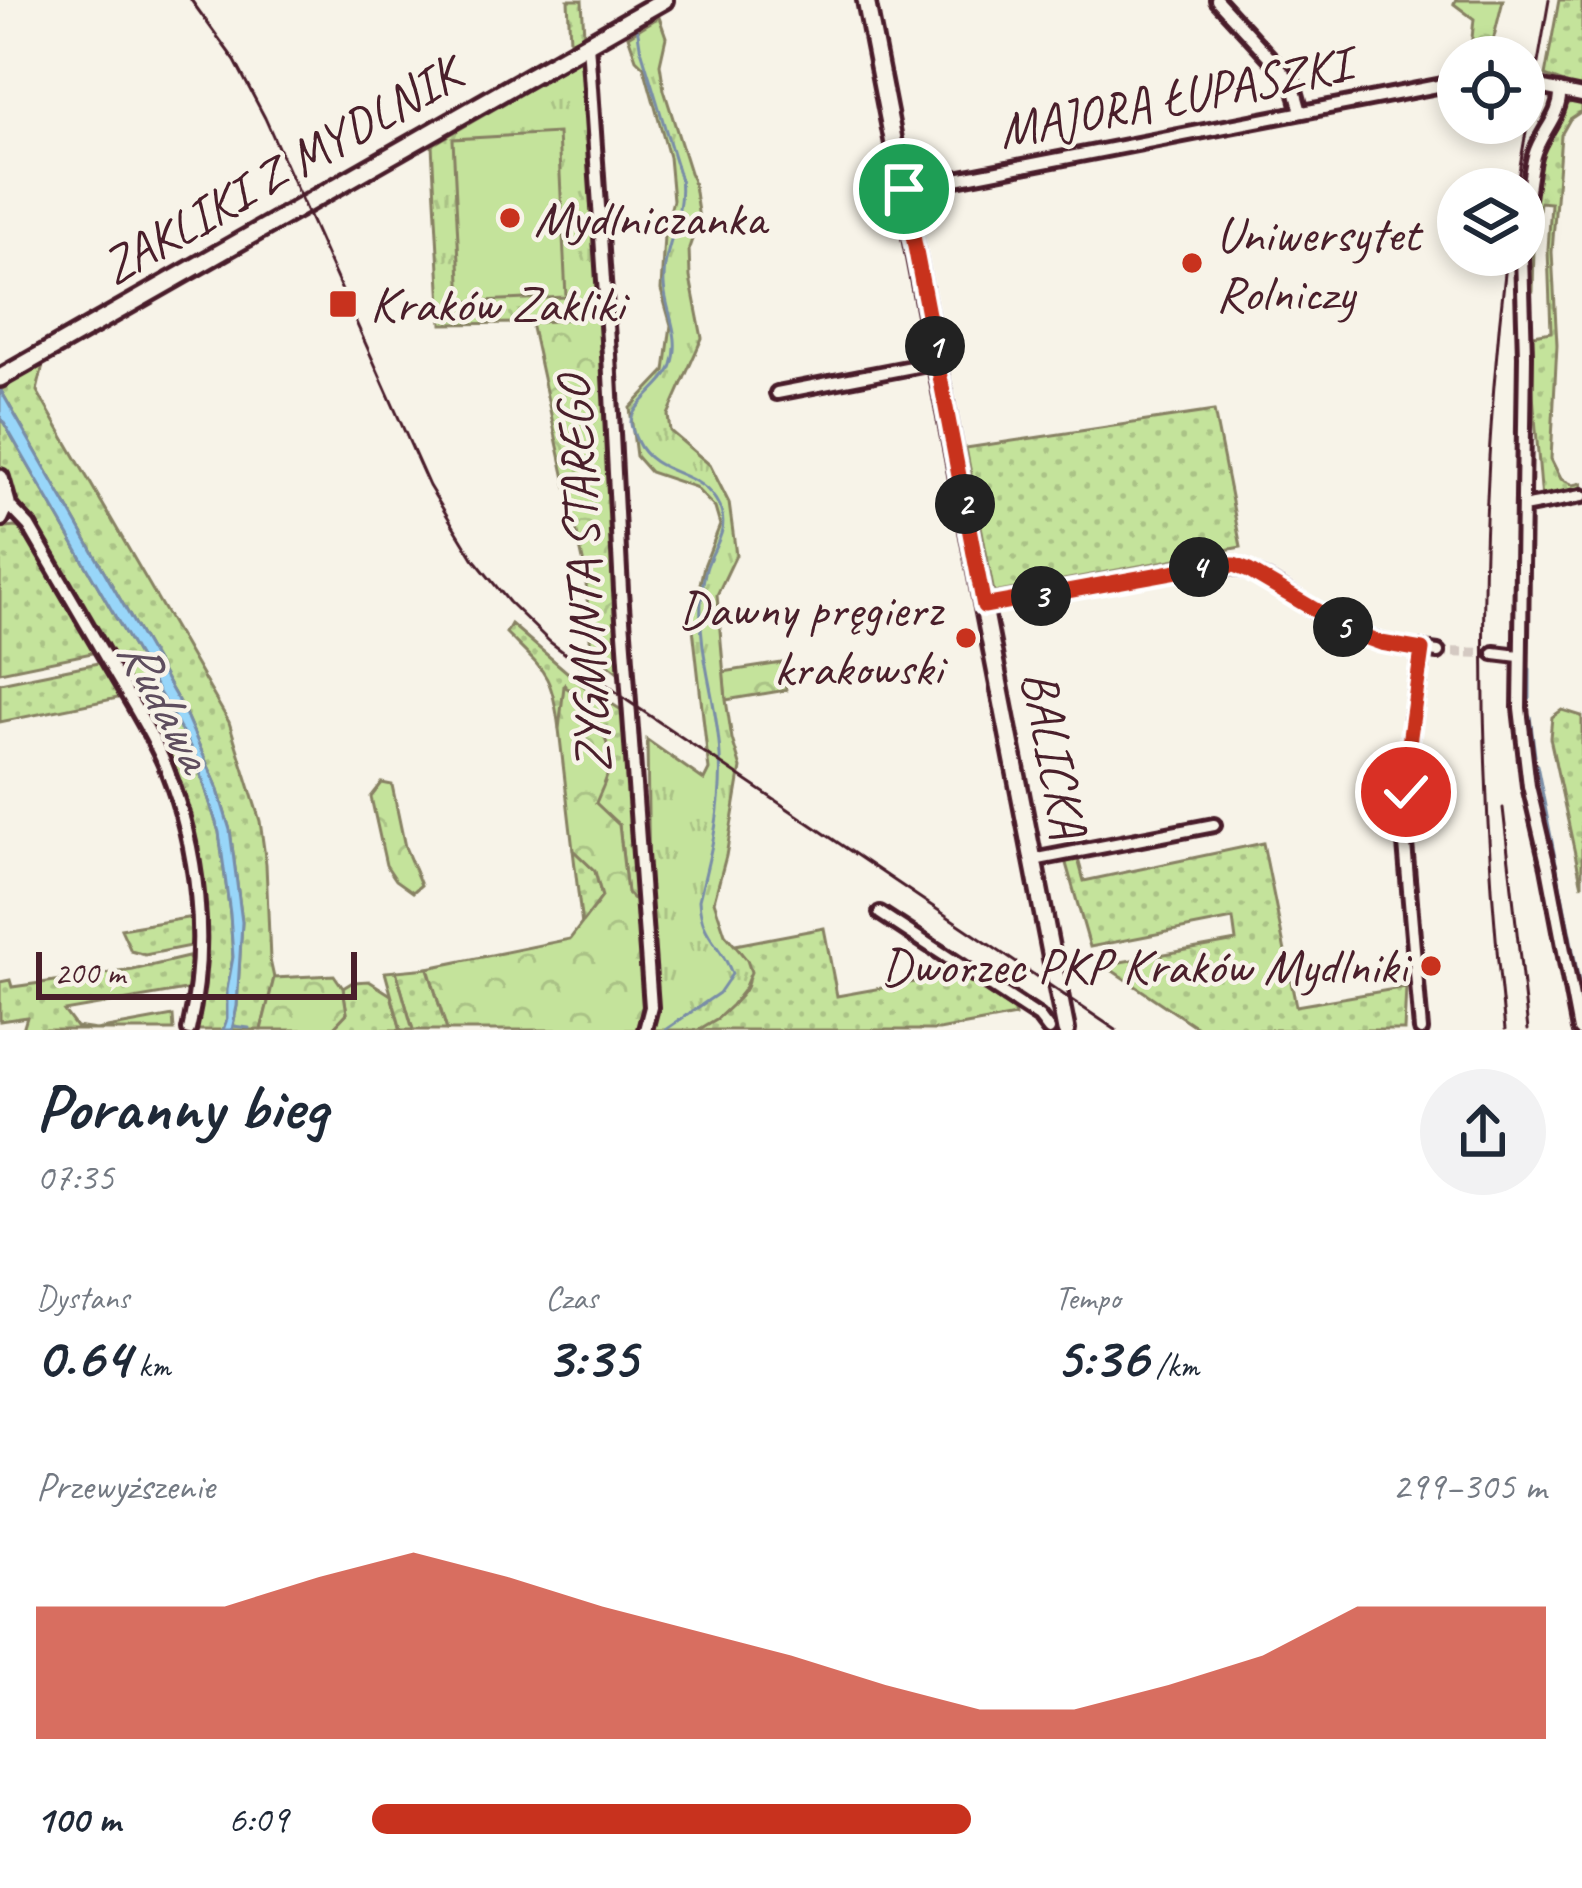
<!DOCTYPE html>
<html lang="pl">
<head>
<meta charset="utf-8">
<style>
	:root { --surface:#fff; --page:#f2f2f3; --text:#1f2937; --muted:#747a83; --accent:#c8321e }
	body { margin:0; font-family:Caveat,sans-serif; background:var(--page); color:var(--text); height:100vh; display:flex; flex-direction:column; font-size:45px; white-space:nowrap }
	* { box-sizing:border-box; margin:0 }
	p { font-size:39px; color:var(--muted) }
	.icon { flex:none; width:66px; height:66px; fill:none; stroke:currentColor; stroke-width:2; stroke-linecap:round; stroke-linejoin:round }
	.map { position:relative; height:1030px; overflow:hidden }
	.side { display:flex; flex-direction:column; background:var(--surface); flex:1 }
	.side>* { flex:none }
	.fabs { position:absolute; left:1437px; top:36px; display:grid; gap:24px }
	.fabs a { display:grid; place-items:center; width:108px; height:108px; border-radius:50%; background:var(--surface); box-shadow:0 6px 18px #0003; font-size:60px }
	.scale { position:absolute; left:36px; bottom:30px; width:321px; box-sizing:border-box; padding-left:12px; border:6px solid #4a1f2b; border-top:0; font-size:33px; line-height:42px; white-space:nowrap; color:#4a1f2b; -webkit-text-stroke:9px #f7f3e8; paint-order:stroke }
	.pin { position:absolute; display:grid; place-items:center; width:102px; height:102px; color:#fff; margin:-51px; border:6px solid #fff; border-radius:50%; box-shadow:0 3px 12px #0007 }
	.km { position:absolute; width:60px; height:60px; margin:-30px; border-radius:50%; background:#222; color:#fff; font-size:33px; line-height:60px; text-align:center }
	.round { display:grid; place-items:center; flex:none; width:126px; height:126px; border-radius:63px; background:var(--page) }
	.head { display:flex; align-items:center; justify-content:space-between; height:204px; padding:0 36px }
	h1 { font-size:66px; font-weight:800; line-height:90px }
	.figures { display:grid; grid-template-columns:repeat(3,1fr); gap:18px; height:204px; padding:12px 36px }
	.figures div { display:grid; align-content:center }
	.figures b { font-size:60px; font-weight:800 }
	.figures small { font-size:33px; font-weight:400 }
	.figures p { font-size:33px }
	.chart { height:336px; padding:24px 36px }
	.chart p { display:flex; justify-content:space-between }
	.chart svg { width:100%; height:216px; margin-top:12px; fill:var(--accent); opacity:.7 }
	ul { padding:0 36px; list-style:none; font-size:39px }
	li { display:grid; grid-template-columns:192px 144px 1fr; align-items:center; height:90px }
	li i { height:30px; border-radius:15px; background:var(--accent) }
	.map>svg:first-child { display:block }
</style>
</head>
<body>
<div class="map">
<svg width="1582" height="1030" viewBox="0 0 1582 1030">
	<defs>
		<pattern id="grass-dots" width="8" height="8" patternUnits="userSpaceOnUse" patternTransform="scale(3)"><rect width="8" height="8" fill="#c4e39b"/><path d="M2 2h.1M6 6h.1" fill="none" stroke="#aac286" stroke-width="1.8" stroke-linecap="round"/></pattern>
		<pattern id="forest-crowns" width="20" height="18" patternUnits="userSpaceOnUse" patternTransform="scale(3)"><rect width="20" height="18" fill="#c4e39b"/><path d="M2 6a3 3 0 1 1 6 0M12 15a3 3 0 1 1 6 0" fill="none" stroke="#aac286"/></pattern>
		<pattern id="park-tufts" width="24" height="20" patternUnits="userSpaceOnUse" patternTransform="scale(3)"><rect width="24" height="20" fill="#c4e39b"/><path d="M3 7l-1-3M5 7V3M7 7l1-3M15 17l-1-3M17 17v-4M19 17l1-3" fill="none" stroke="#aac286"/></pattern>
	</defs>
	<rect width="100%" height="100%" fill="#f7f3e8"/>
	<filter id="ink" filterUnits="userSpaceOnUse"><feTurbulence type="fractalNoise" baseFrequency=".00833" numOctaves="2"/><feDisplacementMap in="SourceGraphic" scale="24" xChannelSelector="R" yChannelSelector="G"/><feConvolveMatrix kernelMatrix="1 2 1 2 8 2 1 2 1" color-interpolation-filters="sRGB"/></filter>
	<g filter="url(#ink)">
		<path fill="url(#grass-dots)" stroke="#878163" stroke-width="3" d="M 568,0 L 582,0 L 584,35 L 570,41 Z
			M 1559,0 L 1582,0 L 1582,90 L 1545,76 Z
			M 1575,99 L 1582,100 L 1582,111 L 1570,119 L 1561,135 L 1552,252 L 1557,345 L 1551,459 L 1561,479 L 1574,485 L 1582,483 L 1582,492 L 1542,500 L 1528,336 L 1551,332 L 1548,250 L 1551,203 L 1540,202 L 1534,248 L 1533,291 L 1525,291 C 1525,240 1527,129 1575,99 Z
			M 44,361 L 37,391 L 229,722 L 260,821 L 266,864 L 270,960 L 274,978 L 261,1030 L 232,1030 L 237,1006 L 242,922 L 230,830 L 216,784 L 184,711 L 0,389 L 0,383 Z
			M 1214,411 L 1241,547 L 994,593 L 966,448 Z
			M 0,416 L 195,755 L 219,832 L 230,914 L 233,957 L 227,990 L 227,1019 L 223,1030 L 192,1030 L 197,1008 L 194,854 L 147,725 L 0,469 Z
			M 14,527 L 19,528 L 25,538 L 30,539 L 97,652 L 0,672 L 0,529 Z
			M 511,624 L 581,684 L 623,711 L 639,905 L 627,893 L 619,825 L 595,804 L 610,765 L 565,686 L 559,729 C 552,673 545,672 506,633 Z
			M 103,662 L 123,697 L 0,722 L 0,683 Z
			M 1562,710 L 1582,716 L 1582,886 L 1550,738 L 1552,717 Z
			M 1263,843 L 1296,1006 L 1406,987 L 1404,1030 L 1201,1030 L 1104,965 L 1236,941 L 1233,919 L 1090,947 L 1065,860 L 1077,855 L 1084,881 Z
			M 573,850 L 595,871 L 602,897 L 582,926 Z
			M 193,917 L 194,938 L 190,946 L 145,955 L 131,951 L 121,929 Z
			M 824,928 L 837,996 L 959,974 L 1014,1011 L 1015,1016 L 939,1030 L 698,1030 C 728,1003 771,991 735,945 Z
			M 188,957 L 191,961 L 191,989 L 64,1011 L 76,1027 L 96,1030 L 23,1030 L 27,1017 L 0,1021 L 0,982 L 10,980 L 12,987 L 133,970 Z
			M 428,968 L 447,1030 L 413,1030 L 396,971 Z
			M 369,981 L 391,995 L 401,1030 L 331,1030 L 347,1013 L 343,988 L 353,982 Z"/>
		<path fill="url(#forest-crowns)" stroke="#878163" stroke-width="3" d="M 1456,0 L 1503,0 L 1489,57 L 1470,57 L 1474,19 L 1454,4 Z
			M 600,316 L 618,672 L 591,651 L 585,570 L 531,323 Z
			M 782,663 L 786,690 L 726,700 L 723,672 Z
			M 564,686 C 587,699 613,738 609,767 C 608,779 600,792 596,803 L 619,825 L 627,893 L 639,905 L 647,1010 L 642,1030 L 447,1030 L 428,968 L 570,939 L 602,897 L 595,871 L 573,850 L 559,729 Z
			M 382,783 L 392,785 L 405,847 L 421,885 L 413,892 L 396,880 L 386,865 L 371,797 Z
			M 396,971 L 413,1030 L 401,1030 L 385,972 Z
			M 334,975 L 343,988 L 347,1013 L 331,1030 L 261,1030 L 274,978 Z"/>
		<path fill="url(#park-tufts)" stroke="#878163" stroke-width="3" d="M 659,17 L 666,37 L 660,64 L 664,90 L 694,185 L 699,219 L 689,248 L 690,277 L 702,338 L 668,415 L 670,431 L 710,465 L 729,503 L 736,555 L 717,595 L 726,700 L 732,739 L 741,768 L 726,856 L 714,901 L 725,934 L 747,960 L 751,972 L 743,991 L 732,1005 L 718,1018 L 698,1030 L 648,1030 L 655,1004 L 649,889 L 647,740 L 704,780 L 709,770 L 692,619 L 704,566 L 720,525 L 715,508 L 695,487 L 650,472 L 636,456 L 630,408 L 665,371 L 671,325 L 661,290 L 664,235 L 673,200 L 669,157 L 644,67 L 636,59 L 628,36 Z
			M 583,58 L 600,316 L 531,323 L 442,324 L 432,145 Z"/>
		<path fill="#c4e39b" stroke="#878163" stroke-width="3" d="M 558,133 L 566,297 L 461,302 L 453,139 Z
			M 173,1016 L 174,1030 L 96,1030 Z"/>
		<path fill="#98d6f9" stroke="#798da7" stroke-width="3" d="M 0,389 L 184,711 L 216,784 L 230,830 L 242,922 L 237,1006 L 232,1030 L 223,1030 L 227,1019 L 227,990 L 233,957 L 230,914 L 219,832 L 195,755 L 0,416 Z"/>
		<g fill="none" stroke-linecap="round" stroke-linejoin="round">
			<path stroke="#798da7" stroke-width="3" d="M 637,26 L 640,46 L 680,177 C 685,220 662,248 664,285 C 666,313 682,336 672,365 C 666,385 630,405 631,423 C 631,427 635,437 637,441 C 654,478 702,468 719,506 C 730,530 715,544 707,566 C 703,577 702,590 701,602 C 698,656 718,703 720,756 C 723,806 711,852 699,900 C 701,939 721,943 732,974 L 719,993 L 665,1030
				M 1530,698 L 1530,669
				M 1530,716 L 1535,756
				M 1537,765 L 1582,997
				M 233,1026 L 249,1028"/>
			<path stroke="#d4c9c2" stroke-width="10" stroke-dasharray="10 5" stroke-linecap="butt" d="M 1438,652 L 1494,653"/>
			<g stroke="#4a1f2b" stroke-width="20">
				<path id="street" d="M 1217,0 L 1293,83 L 1301,112
					M 588,43 L 609,355 L 621,591 L 651,1007 L 645,1030
					M 1524,84 L 1582,96
					M 904,189 L 1458,82
					M 1524,227 C 1527,204 1528,179 1534,156 C 1540,133 1562,115 1560,91
					M 1522,255 L 1525,356 L 1520,708 L 1529,786 L 1548,867 L 1579,1030
					M 777,393 L 938,362
					M 7,503 L 29,526 C 57,574 85,622 113,670 C 131,701 152,733 166,767 C 199,850 209,943 189,1030
					M 1523,507 L 1582,496
					M 984,606 L 1206,565 C 1264,560 1305,613 1356,634 C 1382,645 1410,648 1438,652
					M 1494,653 L 1519,656
					M 1033,860 L 1214,825
					M 880,913 L 1039,1017 L 1049,1030
					M 1421,1030 L 1404,832 L 1410,736 L 1422,650"/>
			</g>
			<g stroke="#4a1f2b" stroke-width="24">
				<path id="secondary" d="M 866,0 L 1066,1030
					M 0,378 L 664,0
					M 0,478 L 7,503 L 0,518"/>
			</g>
			<use href="#street" stroke="#f7f3e8" stroke-width="10"/>
			<use href="#secondary" stroke="#f7f3e8" stroke-width="15"/>
			<path stroke="#4a1f2b" stroke-width="3" d="M 191,0 L 235,61 L 265,118 L 429,486 L 473,558 L 509,602 L 550,642 L 628,701 L 1116,1030
				M 1516,189 L 1549,0
				M 1503,808 L 1528,1030
				M 1505,1030 C 1476,772 1476,513 1507,255"/>
		</g>
	</g>
	<g fill="none" stroke-linecap="round" stroke-linejoin="round" filter="url(#ink)">
		<g stroke="#fff" stroke-width="24">
			<path id="route" d="M 904,189 L 984,606 L 1205,566 L 1234,565 L 1249,571 L 1356,634 L 1381,643 L 1422,650 L 1410,736 L 1406,792"/>
		</g>
		<use href="#route" stroke="#c8321e" stroke-width="15"/>
	</g>
	<g fill="#c8321e" stroke="#f7f3e8" stroke-width="4.5">
		<circle cx="510" cy="218" r="12"/>
		<circle cx="1192" cy="263" r="12"/>
		<rect x="328" y="289" width="30" height="30" rx="6"/>
		<circle cx="966" cy="638" r="12"/>
		<circle cx="1431" cy="966" r="12"/>
	</g>
	<g text-anchor="middle" dominant-baseline="central" stroke-width="9" stroke-linejoin="round" paint-order="stroke">
		<g font-size="51" fill="#4a1f2b" stroke="#f7f3e8">
			<text transform="translate(1174 97) rotate(-11)">MAJORA ŁUPASZKI</text>
			<text transform="translate(280 170) rotate(-30)">ZAKLIKI Z MYDLNIK</text>
			<text transform="translate(583 575) rotate(-93)">ZYGMUNTA STAREGO</text>
			<text transform="translate(1055 754) rotate(79)">BALICKA</text>
		</g>
		<g font-size="51" fill="#4a1f2b" stroke="#f7f3e8" text-anchor="start">
			<text x="534" y="218">Mydlniczanka</text>
			<text x="1216" y="234">Uniwersytet<tspan x="1216" dy="59">Rolniczy</tspan></text>
			<text x="370" y="304">Kraków Zakliki</text>
			<text x="942" y="609" text-anchor="end">Dawny pręgierz<tspan x="942" dy="59">krakowski</tspan></text>
			<text x="1407" y="966" text-anchor="end">Dworzec PKP Kraków Mydlniki</text>
		</g>
		<g font-size="54" font-style="italic" fill="#5e4d5e" stroke="#f7f3e8">
			<text transform="translate(166 703) rotate(62)">Rudawa</text>
		</g>
	</g>
</svg>
<div class="fabs">
<a><svg class="icon" aria-label="locate" viewBox="0 0 24 24"><circle cx="12" cy="12" r="6"/><path d="M12 2v4M12 18v4M2 12h4M18 12h4"/></svg></a>
<a><svg class="icon" aria-label="layers" viewBox="0 0 24 24"><path d="M12 4l9 5-9 5-9-5zM3 14l9 5 9-5"/></svg></a>
</div>
<div class="scale">200 m</div>
<div class="pin" style="left:904px;top:189px;background:#1e9e55"><svg class="icon" aria-label="arrive" viewBox="0 0 24 24"><path d="M6 21V4h12l-3 4 3 4H6"/></svg></div>
<div class="pin" style="left:1406px;top:792px;background:#d93025"><svg class="icon" aria-label="check" viewBox="0 0 24 24"><path d="M5 12l5 5 9-10"/></svg></div>
<b class="km" style="left:935px;top:346px">1</b>
<b class="km" style="left:965px;top:504px">2</b>
<b class="km" style="left:1041px;top:596px">3</b>
<b class="km" style="left:1199px;top:567px">4</b>
<b class="km" style="left:1343px;top:627px">5</b>
</div>
<section class="side">
<div class="head"><div><h1>Poranny bieg</h1><p>07:35</p></div><a class="round"><svg class="icon" aria-label="share" viewBox="0 0 24 24"><path d="M12 15V3M7 8l5-5 5 5M5 13v7h14v-7"/></svg></a></div>
<div class="figures">
<div><p>Dystans</p><b>0.64<small> km</small></b></div>
<div><p>Czas</p><b>3:35</b></div>
<div><p>Tempo</p><b>5:36<small> /km</small></b></div>
</div>
<div class="chart"><p><span>Przewyższenie</span>299–305 m</p>
<svg viewBox="0 0 160 44" preserveAspectRatio="none"><path d="M0 44V17L10 17L20 17L30 11L40 6L50 11L60 17L70 22L80 27L90 33L100 38L110 38L120 33L130 27L140 17L150 17L160 17V44z"/></svg>
</div>
<ul>
<li><b>100 m</b>6:09<i style="width:51%"></i></li>
</ul>
</section>
</body>
</html>
